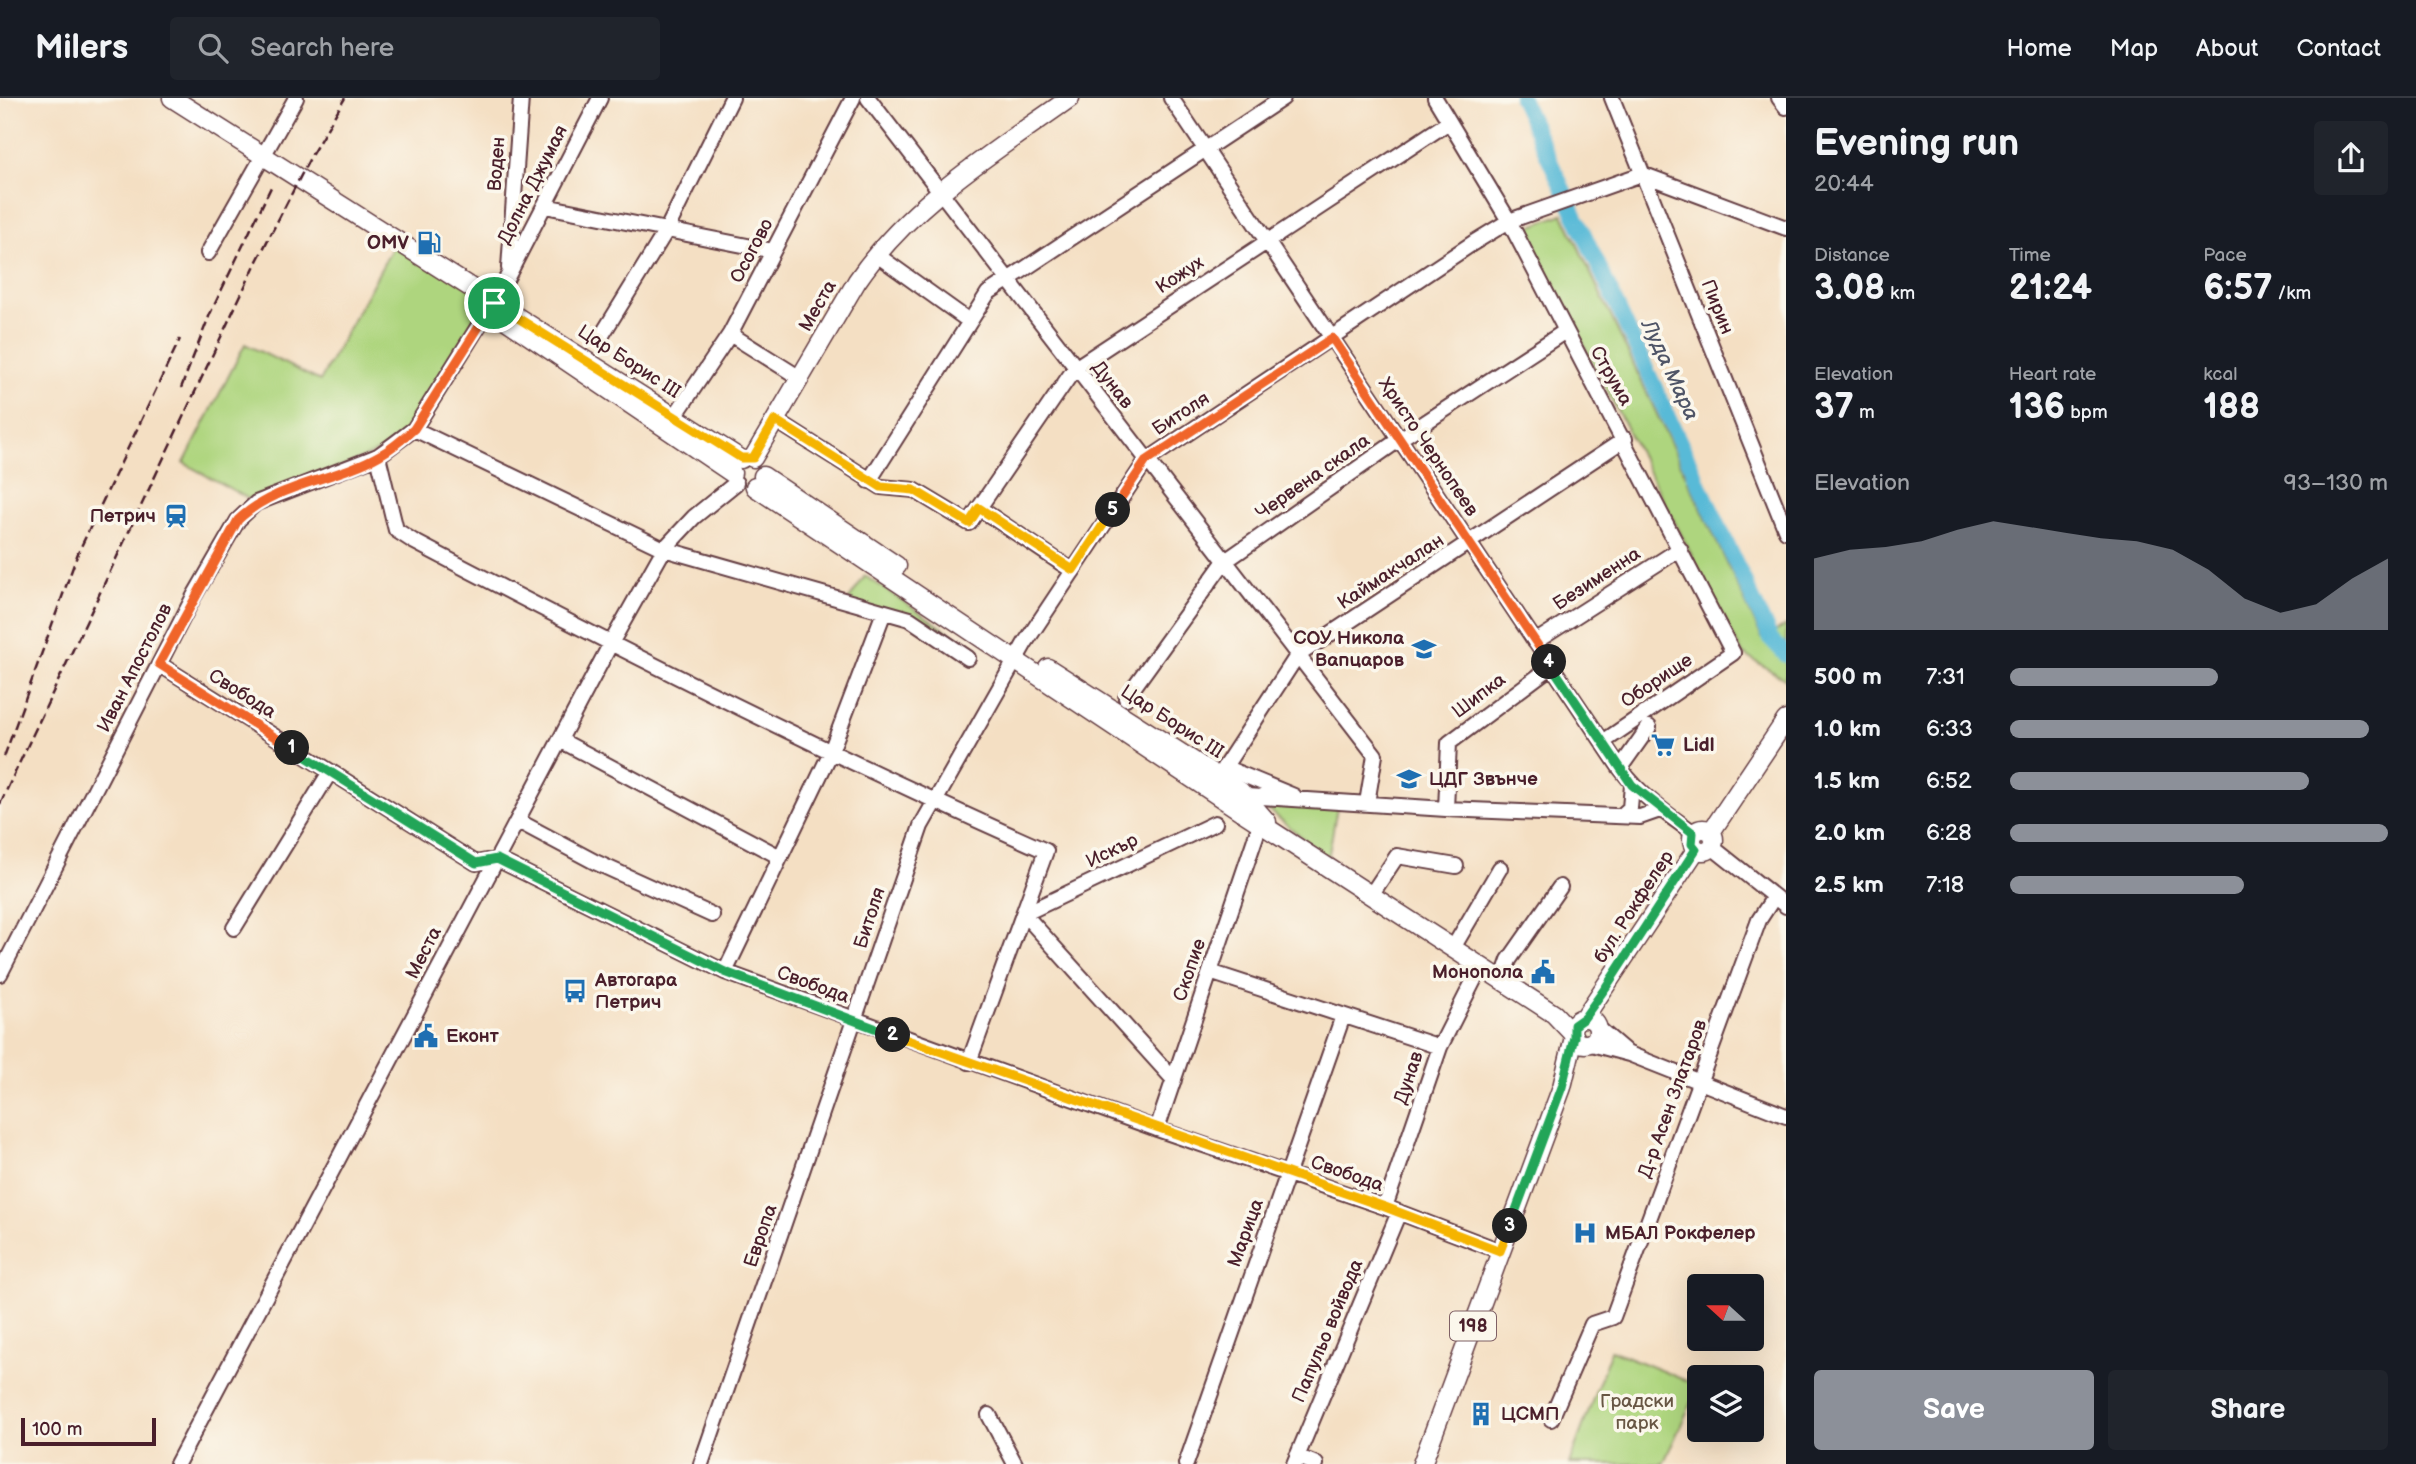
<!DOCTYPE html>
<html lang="en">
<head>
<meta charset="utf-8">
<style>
	:root { --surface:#171b24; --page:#20242c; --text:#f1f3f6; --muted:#9ea1a6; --line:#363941; --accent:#8c9099 }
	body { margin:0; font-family:"Balsamiq Sans",sans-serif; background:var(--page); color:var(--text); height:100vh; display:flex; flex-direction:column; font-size:26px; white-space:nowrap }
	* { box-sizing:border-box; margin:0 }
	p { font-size:23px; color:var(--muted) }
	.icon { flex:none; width:38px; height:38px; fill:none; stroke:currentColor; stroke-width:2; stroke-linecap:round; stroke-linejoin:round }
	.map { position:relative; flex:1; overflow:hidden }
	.panel { display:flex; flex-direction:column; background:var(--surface); width:630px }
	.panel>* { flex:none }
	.needle { width:46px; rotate:291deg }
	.controls { position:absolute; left:1687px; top:1176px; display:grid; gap:14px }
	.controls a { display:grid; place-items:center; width:77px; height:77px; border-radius:7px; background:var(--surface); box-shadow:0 7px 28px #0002; font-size:35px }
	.scale { position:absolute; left:21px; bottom:18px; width:135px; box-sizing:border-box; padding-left:7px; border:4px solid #4a1f2b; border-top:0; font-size:19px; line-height:24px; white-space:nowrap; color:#4a1f2b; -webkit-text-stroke:5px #fbf7ec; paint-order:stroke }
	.pin { position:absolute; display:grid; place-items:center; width:60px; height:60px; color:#fff; margin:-30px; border:4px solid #fff; border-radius:50%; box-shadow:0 2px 7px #0007 }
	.km { position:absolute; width:35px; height:35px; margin:-18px; border-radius:50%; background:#222; color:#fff; font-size:19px; line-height:35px; text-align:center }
	.round { display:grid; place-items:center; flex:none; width:74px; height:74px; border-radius:7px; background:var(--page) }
	.overview { display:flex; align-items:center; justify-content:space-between; height:119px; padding:0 28px }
	h1 { font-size:38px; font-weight:800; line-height:52px }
	.metrics { display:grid; grid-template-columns:repeat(3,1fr); gap:10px; height:119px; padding:7px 28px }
	.metrics div { display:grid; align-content:center }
	.metrics b { font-size:35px; font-weight:800 }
	.metrics small { font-size:19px; font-weight:400 }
	.metrics p { font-size:19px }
	.chart { height:196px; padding:14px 28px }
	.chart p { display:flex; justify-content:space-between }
	.chart svg { width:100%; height:126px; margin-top:7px; fill:var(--accent); opacity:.7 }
	.cta { display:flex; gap:14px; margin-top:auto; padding:14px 28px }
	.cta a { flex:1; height:80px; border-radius:7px; background:var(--accent); color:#fff; font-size:28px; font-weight:800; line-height:80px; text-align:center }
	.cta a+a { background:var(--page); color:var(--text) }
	ul { padding:0 28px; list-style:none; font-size:23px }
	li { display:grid; grid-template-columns:112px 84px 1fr; align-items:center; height:52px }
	li i { height:18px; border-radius:9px; background:var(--accent) }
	header { display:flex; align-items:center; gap:42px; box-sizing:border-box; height:98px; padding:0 35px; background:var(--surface); border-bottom:2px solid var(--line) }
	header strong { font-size:33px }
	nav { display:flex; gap:38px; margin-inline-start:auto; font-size:24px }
	.search { width:490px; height:63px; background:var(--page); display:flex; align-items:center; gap:18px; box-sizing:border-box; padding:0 24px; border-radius:7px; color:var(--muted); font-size:26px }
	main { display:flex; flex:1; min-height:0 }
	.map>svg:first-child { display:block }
</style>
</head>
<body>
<header>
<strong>Milers</strong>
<div class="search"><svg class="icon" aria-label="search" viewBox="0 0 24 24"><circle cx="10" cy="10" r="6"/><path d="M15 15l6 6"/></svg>Search here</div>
<nav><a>Home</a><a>Map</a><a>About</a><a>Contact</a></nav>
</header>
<main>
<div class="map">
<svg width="1786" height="1366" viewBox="0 0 1786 1366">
	<rect width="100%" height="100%" fill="#fbf7ec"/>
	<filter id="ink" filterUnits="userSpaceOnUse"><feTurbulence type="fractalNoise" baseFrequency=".0143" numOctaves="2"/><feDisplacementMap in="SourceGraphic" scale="14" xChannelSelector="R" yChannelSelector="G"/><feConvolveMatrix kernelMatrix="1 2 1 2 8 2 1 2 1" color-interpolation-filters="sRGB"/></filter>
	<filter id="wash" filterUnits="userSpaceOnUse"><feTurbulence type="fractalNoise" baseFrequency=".00686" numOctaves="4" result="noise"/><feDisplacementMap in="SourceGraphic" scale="28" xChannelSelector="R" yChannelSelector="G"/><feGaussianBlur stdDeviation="1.57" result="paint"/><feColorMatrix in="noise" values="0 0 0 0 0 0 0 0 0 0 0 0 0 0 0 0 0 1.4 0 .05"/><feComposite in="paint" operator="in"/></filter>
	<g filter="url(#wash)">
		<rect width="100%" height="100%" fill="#f4dfc3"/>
		<path fill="#aed57e" stroke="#7c7a54" stroke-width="2" d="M 1563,116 L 1762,540 L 1786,528 L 1786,582 L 1742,555 L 1524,131 Z
			M 396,143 L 494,205 L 399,345 L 256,405 L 184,365 L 245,246 L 320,283 Z
			M 865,478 L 975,551 L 968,560 L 910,521 L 848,503 Z
			M 1262,706 L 1337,709 L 1328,761 Z
			M 1611,1252 L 1699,1288 L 1663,1366 L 1569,1366 Z"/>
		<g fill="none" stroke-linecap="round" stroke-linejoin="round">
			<path stroke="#58bad7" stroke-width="16" d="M 1521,0 L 1771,541 L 1786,557"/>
		</g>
	</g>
	<g filter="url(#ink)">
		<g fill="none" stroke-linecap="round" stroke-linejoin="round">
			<g stroke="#643c42" stroke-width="18">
				<path id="minor" d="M 868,0 L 1375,657 L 1367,705
					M 1171,0 L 1620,670 C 1640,697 1666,716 1694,735
					M 1435,0 L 1509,123 L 1733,555 L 1603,644
					M 1612,0 L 1786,433
					M 1779,0 L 1786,9
					M 545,108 L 773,153
					M 208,155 L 296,0
					M 877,157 L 969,223
					M 509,170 L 521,0
					M 730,236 L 800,280
					M 602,237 L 666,133 L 732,0
					M 675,318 L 730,236 L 853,0
					M 775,322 L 881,389 L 914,392 L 969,425 L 979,410 L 1073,473
					M 414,331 L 664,451 L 910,521 L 968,560
					M 378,358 L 396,432 L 413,443 C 622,553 829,657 1046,753 L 969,964
					M 869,383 L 988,195 L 1283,0
					M 979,410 L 1075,270 L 1449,24
					M 1535,544 L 1680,451
					M 159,566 L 476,765 L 497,761 L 725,874 L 1157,1031 L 1385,1109 L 1500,1153
					M 1126,600 L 1224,464 L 1400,341 L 1564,234
					M 560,642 L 780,759
					M 1224,669 L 1294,698
					M 1620,670 L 1649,629
					M 1218,679 L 1297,558 L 1625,341
					M 1246,698 L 1446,711 L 1640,719 L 1660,712
					M 1446,711 L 1449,645 L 1552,568
					M 1621,718 L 1630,710 L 1632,687
					M 518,723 L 595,764 L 712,817
					M 1712,749 L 1786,808
					M 1371,797 L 1397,758 L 1456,768
					M 234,830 L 330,674
					M 1453,850 L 1500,770
					M 725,874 L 830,656 L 884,514
					M 1210,874 L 1440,949
					M 0,876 L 194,498 L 238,422 L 256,405 L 378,358 L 414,331 L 498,197 L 600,0
					M 1502,882 L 1509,862 L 1560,789
					M 1597,929 L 1625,953
					M 1588,945 L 1629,956 L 1786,1018
					M 1174,982 L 1024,816 L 1215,725
					M 1157,1031 L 1260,726
					M 1385,1109 L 1440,949 L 1481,868
					M 989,1317 L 1015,1366
					M 1551,1321 L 1592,1226 L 1613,1219 L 1759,822 L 1774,799
					M 1297,1358 L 1316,1366
					M 177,1366 L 610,547 L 664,451 L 694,419 L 736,385
					M 701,1366 L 921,728 L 1025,545 L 1146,363 L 1473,145 L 1509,123 L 1642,76 L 1786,130
					M 1186,1366 L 1343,918
					M 1294,1366 L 1399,1114"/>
			</g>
			<g stroke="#643c42" stroke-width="21">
				<path id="major" d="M 172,0 L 741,361
					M 506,222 L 732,375
					M 753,360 L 857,183 C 910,105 994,54 1070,0
					M 763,378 L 897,468
					M 755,389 L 1241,713 L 1554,916 L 1572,935
					M 1048,570 L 1240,693 L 1267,724
					M1692 742a11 11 0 1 1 22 0a11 11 0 1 1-22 0Z
					M 1711,734 L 1786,622
					M 1584,920 L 1696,752
					M1572 933a13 13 0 1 1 26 0a13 13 0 1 1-26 0Z
					M 1422,1366 L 1562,989 L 1574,939"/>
			</g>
			<use href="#minor" stroke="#fff" stroke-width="14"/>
			<use href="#major" stroke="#fff" stroke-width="18"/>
			<path stroke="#4a1f2b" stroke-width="2.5" stroke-dasharray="10 5" stroke-linecap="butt" d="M 181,290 L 210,216 L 272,87
				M 4,659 L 78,455 L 180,241
				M 0,706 L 256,165 L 312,56 L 345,0"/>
		</g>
	</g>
	<g fill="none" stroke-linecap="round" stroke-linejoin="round" filter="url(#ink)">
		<g stroke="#fff" stroke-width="14">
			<path id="split-1" d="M 292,650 L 159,566 L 238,422 C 276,385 335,383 380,357 C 393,350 403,341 414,331 L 494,205"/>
		</g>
		<g stroke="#fff" stroke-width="14">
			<path id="split-2" d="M 292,650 L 476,765 L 497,761 L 725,874 L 893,937"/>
		</g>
		<g stroke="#fff" stroke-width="14">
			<path id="split-3" d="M 893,937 L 1385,1109 L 1500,1153 L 1510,1128"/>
		</g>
		<g stroke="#fff" stroke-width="14">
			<path id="split-4" d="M 1510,1128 L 1562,989 L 1574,939 L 1574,927 L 1584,920 L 1606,889 L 1696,751 L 1692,746 L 1693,735 L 1632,687 L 1549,564"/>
		</g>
		<g stroke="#fff" stroke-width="14">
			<path id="split-5" d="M 1113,412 L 1146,363 L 1332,240 L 1549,564"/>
		</g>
		<g stroke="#fff" stroke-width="14">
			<path id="split-6" d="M 494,205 L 741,360 L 753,360 L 775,322 L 881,389 L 914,392 L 969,425 L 979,410 L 1073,472 L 1113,412"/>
		</g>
		<use href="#split-1" stroke="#f0652b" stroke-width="9"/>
		<use href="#split-2" stroke="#22a559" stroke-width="9"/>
		<use href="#split-3" stroke="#f5b400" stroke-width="9"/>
		<use href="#split-4" stroke="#22a559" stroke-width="9"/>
		<use href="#split-5" stroke="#f0652b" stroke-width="9"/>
		<use href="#split-6" stroke="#f5b400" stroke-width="9"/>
	</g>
	<defs>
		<g id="fuel-bare" transform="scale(1.89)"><path d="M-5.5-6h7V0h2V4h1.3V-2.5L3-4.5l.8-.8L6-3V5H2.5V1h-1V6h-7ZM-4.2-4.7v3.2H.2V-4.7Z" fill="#1f6fb2" stroke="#fbf7ec" stroke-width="2.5" paint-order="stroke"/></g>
		<g id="station-bare" transform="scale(1.89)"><path d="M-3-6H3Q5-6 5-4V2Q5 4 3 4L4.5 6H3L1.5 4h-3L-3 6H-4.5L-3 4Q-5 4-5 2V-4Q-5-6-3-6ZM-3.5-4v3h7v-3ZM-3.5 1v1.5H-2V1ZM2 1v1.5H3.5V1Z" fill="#1f6fb2" stroke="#fbf7ec" stroke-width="2.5" paint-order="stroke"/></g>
		<g id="school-bare" transform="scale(1.89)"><path d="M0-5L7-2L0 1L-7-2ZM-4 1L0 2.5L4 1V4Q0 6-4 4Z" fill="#1f6fb2" stroke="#fbf7ec" stroke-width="2.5" paint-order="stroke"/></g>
		<g id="supermarket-bare" transform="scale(1.89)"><path d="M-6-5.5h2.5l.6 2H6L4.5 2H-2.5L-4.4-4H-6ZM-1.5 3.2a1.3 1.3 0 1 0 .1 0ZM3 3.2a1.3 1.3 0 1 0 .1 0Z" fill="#1f6fb2" stroke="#fbf7ec" stroke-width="2.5" paint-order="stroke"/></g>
		<g id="civic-bare" transform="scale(1.89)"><path d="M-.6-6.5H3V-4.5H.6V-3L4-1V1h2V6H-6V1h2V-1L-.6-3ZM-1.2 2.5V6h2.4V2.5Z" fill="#1f6fb2" stroke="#fbf7ec" stroke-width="2.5" paint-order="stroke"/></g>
		<g id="bus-bare" transform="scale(1.89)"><path d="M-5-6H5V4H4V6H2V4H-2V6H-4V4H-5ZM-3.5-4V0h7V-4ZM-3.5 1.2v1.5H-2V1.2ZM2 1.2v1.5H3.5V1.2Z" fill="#1f6fb2" stroke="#fbf7ec" stroke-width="2.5" paint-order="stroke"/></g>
		<g id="hospital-bare" transform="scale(1.89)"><path d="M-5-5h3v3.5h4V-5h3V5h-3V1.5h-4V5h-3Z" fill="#1f6fb2" stroke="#fbf7ec" stroke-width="2.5" paint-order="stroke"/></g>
		<g id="building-bare" transform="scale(1.89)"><path d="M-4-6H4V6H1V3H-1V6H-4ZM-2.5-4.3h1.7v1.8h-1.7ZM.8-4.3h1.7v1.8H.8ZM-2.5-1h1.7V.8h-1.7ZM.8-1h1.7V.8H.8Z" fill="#1f6fb2" stroke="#fbf7ec" stroke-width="2.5" paint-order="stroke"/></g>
	</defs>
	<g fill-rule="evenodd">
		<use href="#fuel-bare" x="429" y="145"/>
		<use href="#station-bare" x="176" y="418"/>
		<use href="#school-bare" x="1424" y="551"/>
		<use href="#supermarket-bare" x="1663" y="647"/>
		<use href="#school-bare" x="1409" y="681"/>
		<use href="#civic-bare" x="1543" y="874"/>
		<use href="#bus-bare" x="575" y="893"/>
		<use href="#civic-bare" x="426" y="938"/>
		<use href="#hospital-bare" x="1585" y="1135"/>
		<use href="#building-bare" x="1481" y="1316"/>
	</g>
	<g text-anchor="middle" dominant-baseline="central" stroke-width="7" stroke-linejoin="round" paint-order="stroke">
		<rect fill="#fbf7ec" stroke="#7f6065" stroke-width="2" x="1450" y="1213.5" width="46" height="29" rx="5"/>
		<g font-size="18" font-weight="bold" fill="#4a1f2b">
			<text x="1473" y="1228">198</text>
		</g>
		<g font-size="19" fill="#4a1f2b" stroke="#fbf7ec">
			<text transform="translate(497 66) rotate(-86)">Воден</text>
			<text transform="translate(533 87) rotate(-63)">Долна Джумая</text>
			<text transform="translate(752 153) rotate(-62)">Осогово</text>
			<text transform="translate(1180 177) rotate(-33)">Кожух</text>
			<text transform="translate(818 208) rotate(-60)">Места</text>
			<text transform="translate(1717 209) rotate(68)">Пирин</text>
			<text transform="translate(629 264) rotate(33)">Цар Борис III</text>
			<text transform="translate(1611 278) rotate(60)">Струма</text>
			<text transform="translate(1112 287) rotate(52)">Дунав</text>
			<text transform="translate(1181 316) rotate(-33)">Битоля</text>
			<text transform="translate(1428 349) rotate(56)">Христо Чернопеев</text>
			<text transform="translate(1313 379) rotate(-35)">Червена скала</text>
			<text transform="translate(1391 474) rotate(-33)">Каймакчалан</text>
			<text transform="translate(1597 481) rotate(-33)">Безименна</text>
			<text transform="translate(135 570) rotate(-63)">Иван Апостолов</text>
			<text transform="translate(1657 583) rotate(-34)">Оборище</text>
			<text transform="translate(242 596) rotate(32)">Свобода</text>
			<text transform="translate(1479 598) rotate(-37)">Шипка</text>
			<text transform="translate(1172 624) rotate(33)">Цар Борис III</text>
			<text transform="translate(1112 753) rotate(-26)">Искър</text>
			<text transform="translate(1634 809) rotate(-57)">бул. Рокфелер</text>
			<text transform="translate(870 820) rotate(-72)">Битоля</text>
			<text transform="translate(424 855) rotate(-63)">Места</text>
			<text transform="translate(1190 872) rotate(-71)">Скопие</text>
			<text transform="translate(813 887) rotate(20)">Свобода</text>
			<text transform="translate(1409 980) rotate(-71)">Дунав</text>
			<text transform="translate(1673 1001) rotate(-70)">Д-р Асен Златаров</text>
			<text transform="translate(1347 1076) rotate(19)">Свобода</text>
			<text transform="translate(1246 1135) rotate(-70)">Марица</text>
			<text transform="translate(761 1138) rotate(-71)">Европа</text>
			<text transform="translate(1328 1233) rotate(-67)">Папульо войвода</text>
		</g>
		<g font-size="19" font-weight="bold" fill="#4a1f2b" stroke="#fbf7ec" text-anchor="start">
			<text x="409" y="145" text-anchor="end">OMV</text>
			<text x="156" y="418" text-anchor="end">Петрич</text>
			<text x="1404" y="540" text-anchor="end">СОУ Никола<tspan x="1404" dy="22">Вапцаров</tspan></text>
			<text x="1683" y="647">Lidl</text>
			<text x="1429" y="681">ЦДГ Звънче</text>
			<text x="1523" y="874" text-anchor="end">Монопола</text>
			<text x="595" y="882">Автогара<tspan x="595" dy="22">Петрич</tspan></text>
			<text x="446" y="938">Еконт</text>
			<text x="1605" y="1135">МБАЛ Рокфелер</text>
			<text x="1501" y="1316">ЦСМП</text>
		</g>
		<g font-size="19" fill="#685644" stroke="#fbf7ec">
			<text x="1637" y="1303">Градски<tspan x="1637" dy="22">парк</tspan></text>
		</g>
		<g font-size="21" font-style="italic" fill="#4f5567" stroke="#fbf7ec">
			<text transform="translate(1670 272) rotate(65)">Луда Мара</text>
		</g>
	</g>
</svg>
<div class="controls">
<a><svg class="needle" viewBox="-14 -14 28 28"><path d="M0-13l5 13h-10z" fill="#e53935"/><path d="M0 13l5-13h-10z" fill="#9ea1a6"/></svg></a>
<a><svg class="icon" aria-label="layers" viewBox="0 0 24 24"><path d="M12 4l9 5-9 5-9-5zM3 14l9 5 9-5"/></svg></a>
</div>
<div class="scale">100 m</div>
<div class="pin" style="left:494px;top:205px;background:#1e9e55"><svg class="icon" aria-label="arrive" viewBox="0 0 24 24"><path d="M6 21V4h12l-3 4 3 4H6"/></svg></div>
<b class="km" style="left:292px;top:650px">1</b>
<b class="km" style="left:893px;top:937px">2</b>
<b class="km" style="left:1510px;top:1128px">3</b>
<b class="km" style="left:1549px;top:564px">4</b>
<b class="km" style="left:1113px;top:412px">5</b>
</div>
<section class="panel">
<div class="overview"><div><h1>Evening run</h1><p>20:44</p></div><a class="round"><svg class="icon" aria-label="share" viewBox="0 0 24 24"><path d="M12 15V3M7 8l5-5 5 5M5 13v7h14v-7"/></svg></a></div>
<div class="metrics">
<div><p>Distance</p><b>3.08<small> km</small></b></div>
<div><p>Time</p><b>21:24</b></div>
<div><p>Pace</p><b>6:57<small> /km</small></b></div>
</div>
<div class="metrics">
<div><p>Elevation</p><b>37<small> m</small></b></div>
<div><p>Heart rate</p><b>136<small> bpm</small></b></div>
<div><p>kcal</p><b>188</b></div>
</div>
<div class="chart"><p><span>Elevation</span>93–130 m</p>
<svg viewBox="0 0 160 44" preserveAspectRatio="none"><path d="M0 44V19L10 16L20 15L30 13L40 9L50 6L60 8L70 10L80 12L90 13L100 16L110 23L120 33L130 38L140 35L150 26L160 19V44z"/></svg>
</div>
<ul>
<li><b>500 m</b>7:31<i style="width:55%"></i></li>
<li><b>1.0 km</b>6:33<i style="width:95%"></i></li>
<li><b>1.5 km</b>6:52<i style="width:79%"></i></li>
<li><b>2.0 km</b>6:28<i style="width:100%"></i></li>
<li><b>2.5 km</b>7:18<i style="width:62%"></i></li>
</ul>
<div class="cta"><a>Save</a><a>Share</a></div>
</section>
</main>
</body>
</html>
